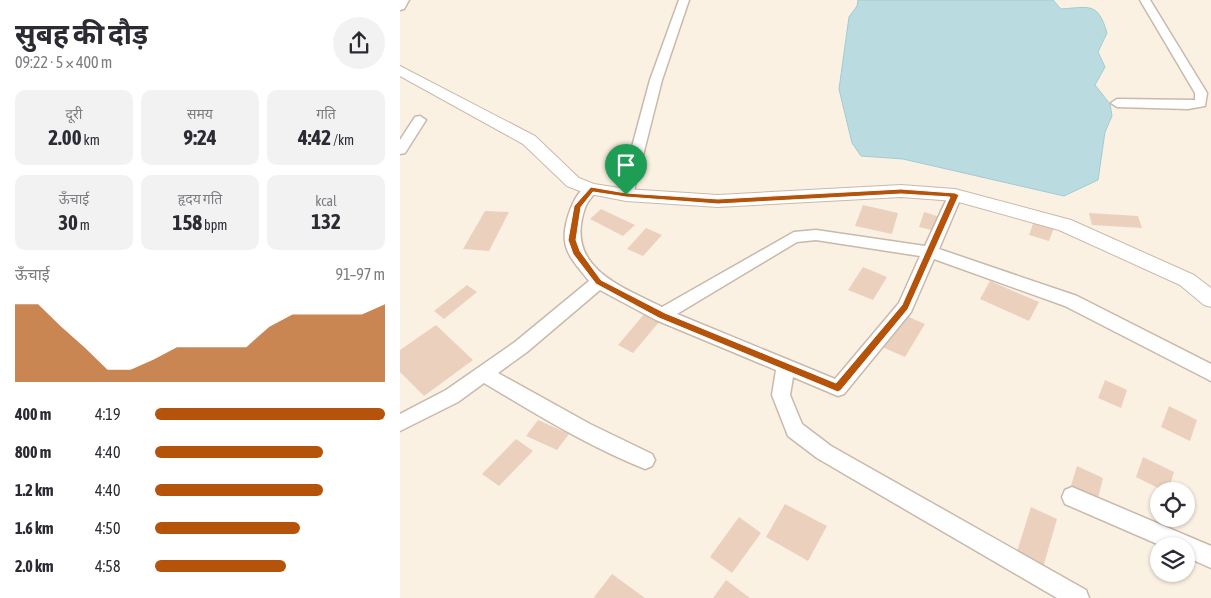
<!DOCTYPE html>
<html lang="hi">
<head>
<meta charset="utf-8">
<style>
	:root { --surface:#fff; --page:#f2f2f3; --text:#2b2b33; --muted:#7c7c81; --accent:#b45309 }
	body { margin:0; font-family:"Asap Condensed","Noto Sans Devanagari",sans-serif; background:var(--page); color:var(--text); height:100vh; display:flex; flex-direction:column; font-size:19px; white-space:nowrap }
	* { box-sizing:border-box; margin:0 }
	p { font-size:16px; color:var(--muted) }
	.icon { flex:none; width:28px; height:28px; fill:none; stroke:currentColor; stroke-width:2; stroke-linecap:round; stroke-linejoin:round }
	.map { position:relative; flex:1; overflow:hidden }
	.panel { display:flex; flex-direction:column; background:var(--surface); width:400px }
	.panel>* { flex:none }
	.tools { position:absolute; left:750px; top:482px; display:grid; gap:10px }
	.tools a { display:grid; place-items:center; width:45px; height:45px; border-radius:50%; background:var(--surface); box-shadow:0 1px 4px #0004; font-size:25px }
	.pin { position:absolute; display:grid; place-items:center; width:42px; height:42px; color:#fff; margin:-51px -21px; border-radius:50% 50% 50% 0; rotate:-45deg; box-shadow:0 0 5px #0007 }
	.pin .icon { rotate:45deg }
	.round { display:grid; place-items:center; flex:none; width:52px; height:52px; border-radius:26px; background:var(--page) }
	.overview { display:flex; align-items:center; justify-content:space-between; height:85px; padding:0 15px }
	h1 { font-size:28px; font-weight:700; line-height:38px }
	.stats { display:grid; grid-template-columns:repeat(3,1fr); gap:8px; height:85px; padding:5px 15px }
	.stats div { display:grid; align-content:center; border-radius:10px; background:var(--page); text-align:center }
	.stats b { font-size:21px; font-weight:700 }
	.stats small { font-size:14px; font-weight:400 }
	.stats p { font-size:14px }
	.chart { height:140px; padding:10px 15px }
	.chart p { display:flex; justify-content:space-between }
	.chart svg { width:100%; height:90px; margin-top:5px; fill:var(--accent); opacity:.7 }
	ul { padding:0 15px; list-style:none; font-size:16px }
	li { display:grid; grid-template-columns:80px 60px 1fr; align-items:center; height:38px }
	li i { height:12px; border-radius:6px; background:var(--accent) }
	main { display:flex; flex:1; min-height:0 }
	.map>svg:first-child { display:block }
</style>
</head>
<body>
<main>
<section class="panel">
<div class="overview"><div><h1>सुबह की दौड़</h1><p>09:22 · 5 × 400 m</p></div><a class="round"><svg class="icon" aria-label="share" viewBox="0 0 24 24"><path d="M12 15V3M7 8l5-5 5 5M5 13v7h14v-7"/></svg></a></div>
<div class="stats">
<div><p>दूरी</p><b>2.00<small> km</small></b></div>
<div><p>समय</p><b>9:24</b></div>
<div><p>गति</p><b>4:42<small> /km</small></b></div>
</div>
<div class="stats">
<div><p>ऊँचाई</p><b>30<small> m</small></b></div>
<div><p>हृदय गति</p><b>158<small> bpm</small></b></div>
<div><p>kcal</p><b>132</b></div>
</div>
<div class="chart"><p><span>ऊँचाई</span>91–97 m</p>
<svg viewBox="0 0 160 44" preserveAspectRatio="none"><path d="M0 44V6L10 6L20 17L30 27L40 38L50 38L60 33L70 27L80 27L90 27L100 27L110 17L120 11L130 11L140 11L150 11L160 6V44z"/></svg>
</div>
<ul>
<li><b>400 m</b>4:19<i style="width:100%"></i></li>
<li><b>800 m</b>4:40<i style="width:73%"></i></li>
<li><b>1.2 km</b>4:40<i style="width:73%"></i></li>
<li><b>1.6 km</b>4:50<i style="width:63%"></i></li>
<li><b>2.0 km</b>4:58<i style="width:57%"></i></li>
</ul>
</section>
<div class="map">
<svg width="811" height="598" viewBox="0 0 811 598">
	<rect width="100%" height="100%" fill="#faf1e3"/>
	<path fill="#badce1" stroke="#a1cbd2" d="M 458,0 L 653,0 L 661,9 C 690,7 698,2 707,33 L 698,52 L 705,67 L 695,85 L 710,104 L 712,116 L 705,132 L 698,180 L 664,196 L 503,159 L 461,156 L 452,143 L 439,89 L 449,17 L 457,6 Z"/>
	<path fill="#ecd0be" d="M 463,205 L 498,213 L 492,234 L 455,226 Z
		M 201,209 L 235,225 L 223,236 L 190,219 Z
		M 85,211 L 109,212 L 89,251 L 63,249 Z
		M 524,212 L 540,217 L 536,231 L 519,227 Z
		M 689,213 L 738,216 L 742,228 L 692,225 Z
		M 635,218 L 655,225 L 649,241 L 629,235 Z
		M 246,228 L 262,235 L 243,256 L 227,249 Z
		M 463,267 L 487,277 L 473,300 L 448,290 Z
		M 590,281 L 639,302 L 629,321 L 580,299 Z
		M 67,285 L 77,292 L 44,319 L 34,311 Z
		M 245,313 L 260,321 L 233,353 L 218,345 Z
		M 502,314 L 525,324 L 505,357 L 482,347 Z
		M 36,325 L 73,360 L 24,396 L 0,372 L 0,350 Z
		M 705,380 L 727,390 L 721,408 L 698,398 Z
		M 769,406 L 797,420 L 790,441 L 761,427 Z
		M 138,420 L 169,434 L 157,450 L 126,436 Z
		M 116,439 L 133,451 L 99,486 L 82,474 Z
		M 743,457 L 774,472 L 768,491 L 764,491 L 736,477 Z
		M 677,466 L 703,478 L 697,502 L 670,489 Z
		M 385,504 L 427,526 L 408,561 L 366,537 Z
		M 631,507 L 657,519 L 642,571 L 615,558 Z
		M 339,517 L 361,533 L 332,573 L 310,557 Z
		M 212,574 L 245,598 L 196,598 L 194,597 Z
		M 326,580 L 350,598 L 313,598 Z"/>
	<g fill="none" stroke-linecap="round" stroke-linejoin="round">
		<g stroke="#c9b9ab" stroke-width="3">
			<path id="minor" d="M 0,0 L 9,0 L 4,9 L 0,10 Z
				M 279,0 L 289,0 L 262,80 L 233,195 L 231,198 L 221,198 L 219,195 L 250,80 Z
				M 740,0 L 750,0 L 807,93 L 805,106 L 788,109 L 717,107 L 711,103 L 717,99 L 795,100 L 795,93 Z
				M 20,116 L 26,120 L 5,153 L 0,154 L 0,140 L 15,117 Z
				M 191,184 L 196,186 L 198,189 C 194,195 187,201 185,208 C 164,267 220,286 262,307 L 394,232 L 416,230 L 525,246 L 550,192 L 560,192 L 562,195 L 539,249 L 677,296 L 811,364 L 811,381 L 665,306 L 534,259 L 511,312 L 444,394 L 438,396 L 393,377 L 390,395 L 402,424 L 431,446 L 686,590 L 689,598 L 657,598 L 417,458 L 388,436 L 372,395 L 376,370 L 256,320 L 200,290 L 127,352 L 98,373 L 190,424 L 252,454 L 255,460 L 252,466 L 245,469 C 189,447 136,414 84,383 L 58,402 L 0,431 L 0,414 L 46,390 L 115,342 L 189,281 C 181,270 166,256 165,241 C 163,225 174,189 191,184 ZM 416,240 L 520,256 L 499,303 L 435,379 L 277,314 L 397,242 Z
				M 672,487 L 811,546 L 811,568 L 786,557 L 786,546 L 762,546 L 665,504 L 662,497 L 665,490 Z"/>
		</g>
		<g stroke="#c9b9ab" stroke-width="2">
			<path id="tertiary" d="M 0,66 L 135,136 L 179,178 L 194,184 L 226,189 L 318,195 L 501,185 L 555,189 L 671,220 L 794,275 L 811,288 L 811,307 L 804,305 L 780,285 L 659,230 L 555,201 L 501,197 L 318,207 L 226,201 L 185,193 L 167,186 L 123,144 L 0,76 Z"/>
		</g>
		<use href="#minor" fill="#fff" fill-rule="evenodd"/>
		<use href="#tertiary" fill="#fff" fill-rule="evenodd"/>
	</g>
	<path fill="#b45309" stroke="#fff" fill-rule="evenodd" d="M 191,187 L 226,193 L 318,199 L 501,189 L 555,193 L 559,195 L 508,309 L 441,390 L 438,392 L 259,318 L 196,284 L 173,254 L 168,240 L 174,206 ZM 193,192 L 226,197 L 318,204 L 501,194 L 550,197 L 502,305 L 436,383 L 265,313 L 201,280 L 180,251 L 176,240 L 181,207 Z"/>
</svg>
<div class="tools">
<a><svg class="icon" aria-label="locate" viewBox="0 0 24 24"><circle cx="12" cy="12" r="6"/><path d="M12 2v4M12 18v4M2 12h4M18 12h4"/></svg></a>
<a><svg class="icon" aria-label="layers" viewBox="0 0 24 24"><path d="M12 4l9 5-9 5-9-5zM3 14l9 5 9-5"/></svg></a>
</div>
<div class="pin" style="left:226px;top:195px;background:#1e9e55"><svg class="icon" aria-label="arrive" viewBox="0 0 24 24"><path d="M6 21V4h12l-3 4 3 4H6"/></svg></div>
</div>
</main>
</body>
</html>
